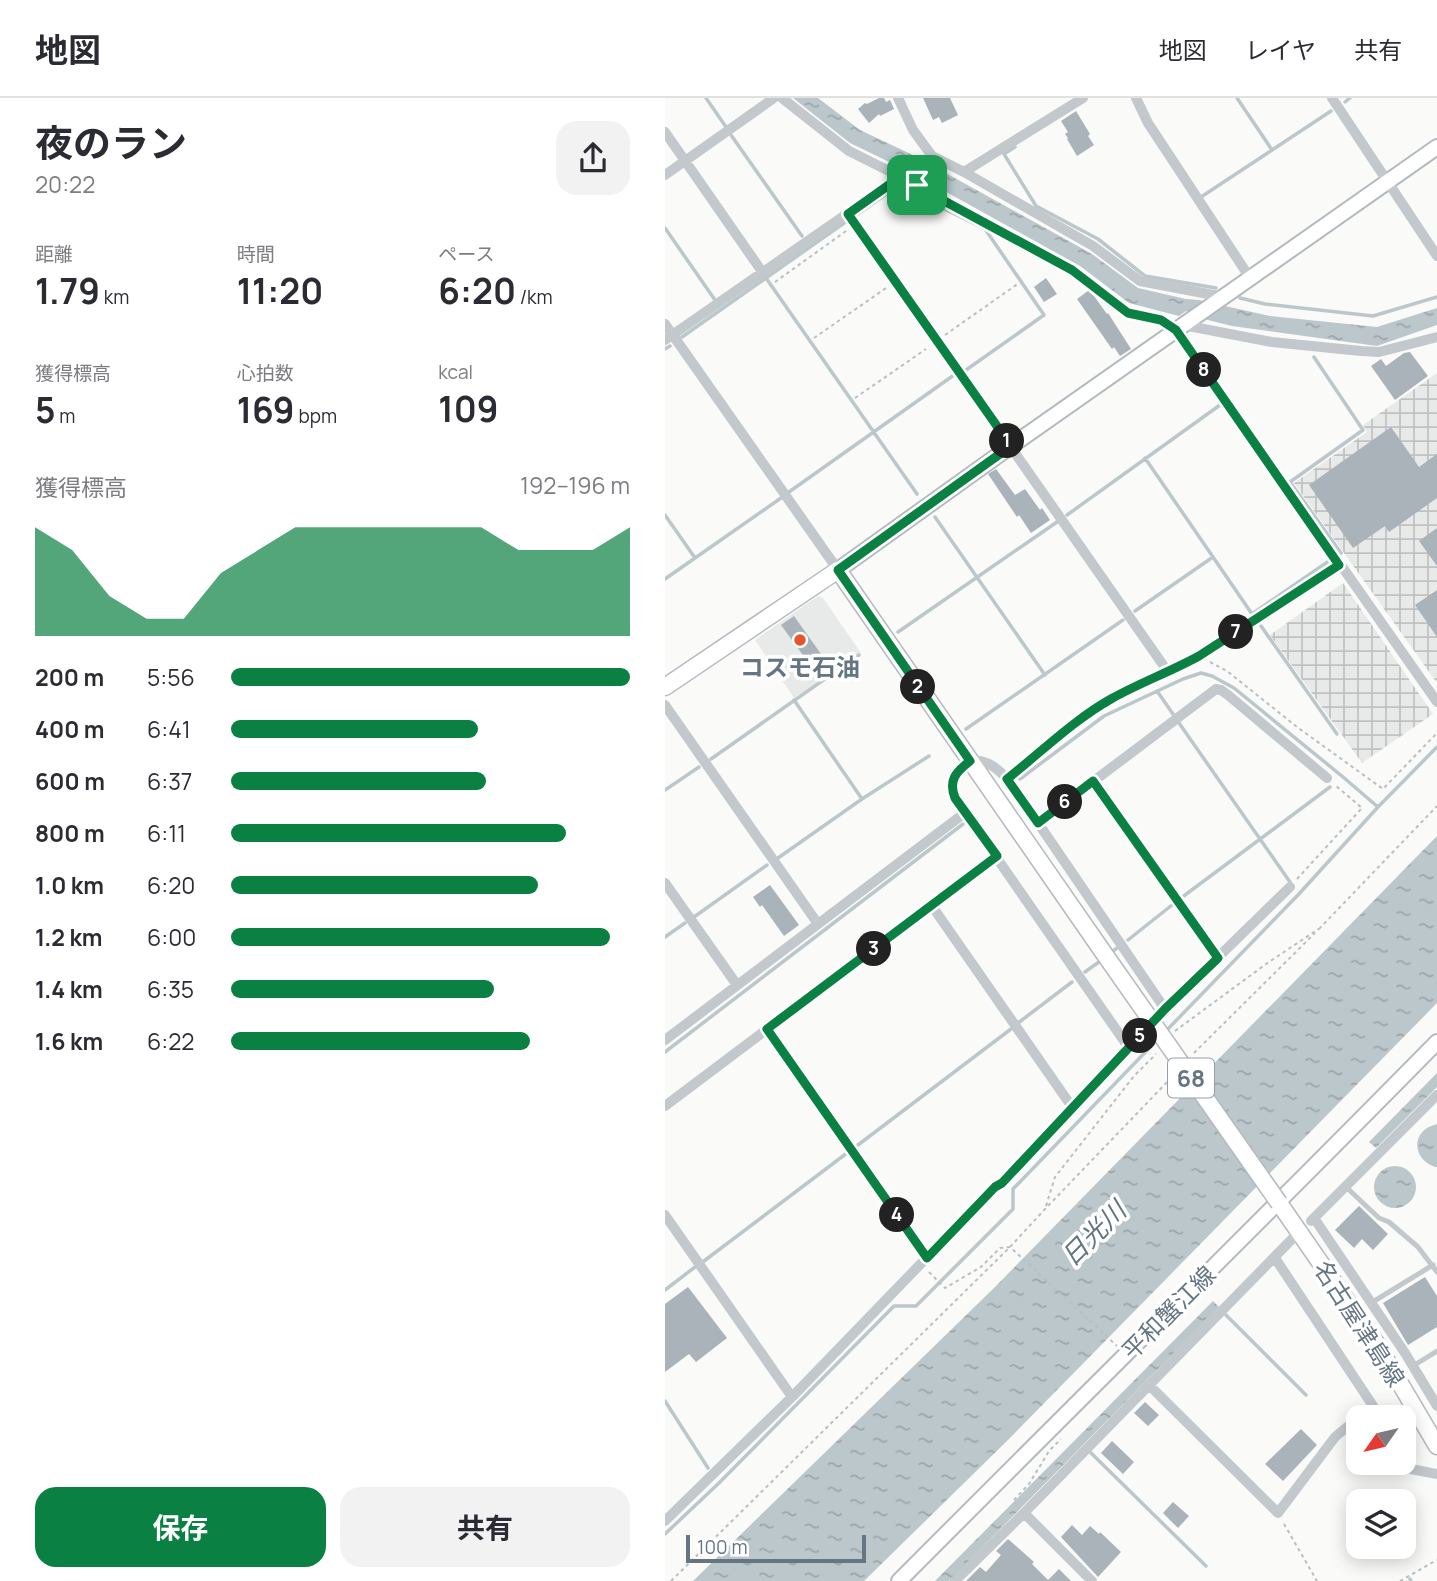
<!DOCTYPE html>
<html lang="ja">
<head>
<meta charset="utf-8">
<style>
	:root { --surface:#fff; --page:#f2f2f3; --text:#2b2b33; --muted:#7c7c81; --line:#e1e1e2; --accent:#0b8043 }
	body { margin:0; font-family:Manrope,"Noto Sans JP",sans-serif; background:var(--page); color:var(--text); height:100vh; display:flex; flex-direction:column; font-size:26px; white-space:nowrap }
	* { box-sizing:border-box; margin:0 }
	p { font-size:23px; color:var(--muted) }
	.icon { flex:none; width:38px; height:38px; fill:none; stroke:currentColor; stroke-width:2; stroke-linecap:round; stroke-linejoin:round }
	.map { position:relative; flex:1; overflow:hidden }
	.panel { display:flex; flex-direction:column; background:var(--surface); width:665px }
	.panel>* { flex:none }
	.needle { width:46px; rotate:236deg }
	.fabs { position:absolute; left:681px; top:1307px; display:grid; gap:14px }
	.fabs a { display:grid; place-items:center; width:70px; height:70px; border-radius:14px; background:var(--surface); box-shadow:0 4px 18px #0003; font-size:35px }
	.scale { position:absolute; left:21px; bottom:18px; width:180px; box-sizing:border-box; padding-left:7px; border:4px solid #657683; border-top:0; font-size:19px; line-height:24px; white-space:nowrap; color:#657683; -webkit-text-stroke:5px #fff; paint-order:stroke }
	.pin { position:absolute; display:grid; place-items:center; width:60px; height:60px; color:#fff; margin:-30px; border-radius:14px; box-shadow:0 4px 10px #0006 }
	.km { position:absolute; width:35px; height:35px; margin:-18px; border-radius:50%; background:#222; color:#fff; font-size:19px; line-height:35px; text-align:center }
	.round { display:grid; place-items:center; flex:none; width:74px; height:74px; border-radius:21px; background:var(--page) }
	.headline { display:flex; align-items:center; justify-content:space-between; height:119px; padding:0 35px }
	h1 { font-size:38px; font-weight:700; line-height:52px }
	.figures { display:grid; grid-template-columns:repeat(3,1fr); gap:10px; height:119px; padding:7px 35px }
	.figures div { display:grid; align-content:center }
	.figures b { font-size:35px; font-weight:700 }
	.figures small { font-size:19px; font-weight:400 }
	.figures p { font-size:19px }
	.chart { height:196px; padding:14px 35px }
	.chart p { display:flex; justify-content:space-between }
	.chart svg { width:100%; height:126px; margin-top:7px; fill:var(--accent); opacity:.7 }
	.action { display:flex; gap:14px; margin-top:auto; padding:14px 35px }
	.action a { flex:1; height:80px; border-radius:21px; background:var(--accent); color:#fff; font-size:28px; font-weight:700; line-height:80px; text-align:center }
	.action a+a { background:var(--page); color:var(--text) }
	ul { padding:0 35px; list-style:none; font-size:23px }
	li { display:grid; grid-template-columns:112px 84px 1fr; align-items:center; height:52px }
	li i { height:18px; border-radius:9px; background:var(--accent) }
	header { display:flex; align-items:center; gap:42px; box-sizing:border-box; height:98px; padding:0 35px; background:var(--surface); border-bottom:2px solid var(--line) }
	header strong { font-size:33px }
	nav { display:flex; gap:38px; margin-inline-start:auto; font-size:24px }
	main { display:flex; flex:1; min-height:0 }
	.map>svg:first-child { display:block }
</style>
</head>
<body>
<header>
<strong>地図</strong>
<nav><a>地図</a><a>レイヤ</a><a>共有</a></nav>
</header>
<main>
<section class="panel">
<div class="headline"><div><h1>夜のラン</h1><p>20:22</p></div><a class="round"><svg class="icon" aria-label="share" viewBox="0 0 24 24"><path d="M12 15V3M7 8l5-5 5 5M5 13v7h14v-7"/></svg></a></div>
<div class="figures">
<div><p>距離</p><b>1.79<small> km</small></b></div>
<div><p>時間</p><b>11:20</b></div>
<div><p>ペース</p><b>6:20<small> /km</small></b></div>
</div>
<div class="figures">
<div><p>獲得標高</p><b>5<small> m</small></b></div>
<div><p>心拍数</p><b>169<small> bpm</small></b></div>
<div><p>kcal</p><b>109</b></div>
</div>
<div class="chart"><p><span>獲得標高</span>192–196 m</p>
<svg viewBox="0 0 160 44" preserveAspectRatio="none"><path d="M0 44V6L10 14L20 30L30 38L40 38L50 22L60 14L70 6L80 6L90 6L100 6L110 6L120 6L130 14L140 14L150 14L160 6V44z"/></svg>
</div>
<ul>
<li><b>200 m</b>5:56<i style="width:100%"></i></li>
<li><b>400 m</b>6:41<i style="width:62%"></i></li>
<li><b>600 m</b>6:37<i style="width:64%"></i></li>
<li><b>800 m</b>6:11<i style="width:84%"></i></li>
<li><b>1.0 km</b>6:20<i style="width:77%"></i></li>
<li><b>1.2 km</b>6:00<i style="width:95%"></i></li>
<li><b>1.4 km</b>6:35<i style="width:66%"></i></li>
<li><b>1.6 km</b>6:22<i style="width:75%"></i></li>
</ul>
<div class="action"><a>保存</a><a>共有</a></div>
</section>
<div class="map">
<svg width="772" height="1483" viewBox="0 0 772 1483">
	<defs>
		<pattern id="industrial-grid" width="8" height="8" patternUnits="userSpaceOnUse" patternTransform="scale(1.75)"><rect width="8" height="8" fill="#e8e9e9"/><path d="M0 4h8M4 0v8" fill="none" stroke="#c0c1c2"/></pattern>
		<pattern id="water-ripples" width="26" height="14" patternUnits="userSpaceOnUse" patternTransform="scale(1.75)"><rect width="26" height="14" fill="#bbc7cb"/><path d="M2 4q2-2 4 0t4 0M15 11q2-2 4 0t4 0" fill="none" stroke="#9ca6aa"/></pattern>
	</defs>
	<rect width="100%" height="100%" fill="#fafaf8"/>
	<path fill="#e8e9e9" d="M 153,498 L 158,500 L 196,555 L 129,600 L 90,542 Z"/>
	<path fill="url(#industrial-grid)" d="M 772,275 L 772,585 L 629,385 L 702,334 L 698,327 Z
		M 678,485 L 768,616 L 697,665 L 605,537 Z"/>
	<path fill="url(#water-ripples)" d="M 128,0 L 153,0 L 195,32 L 252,59 L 427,156 L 473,190 L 521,201 L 535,202 L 556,211 L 560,208 L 605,218 L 712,229 L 772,210 L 772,227 L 712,248 L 567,228 L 543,222 L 521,213 L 514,218 L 464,205 L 415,168 L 249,76 L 185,45 Z
		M 772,738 L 772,905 L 344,1341 L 199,1483 L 28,1483 L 331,1188 Z
		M 772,975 L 772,989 L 711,1050 L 704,1044 Z
		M 772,1026 L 772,1069 L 770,1069 C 746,1060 746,1032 772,1026 Z
		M709 1089a21 21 0 1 1 42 0a21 21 0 1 1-42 0Z
		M 548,1203 L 554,1209 L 284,1483 L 270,1483 Z"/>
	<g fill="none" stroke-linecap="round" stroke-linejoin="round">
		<path stroke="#bbc7cb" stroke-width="3.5" d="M 41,0 L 61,29
			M 572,0 L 607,52
			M 680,4 L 685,0
			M 66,37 L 137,138
			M 350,49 L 339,56 L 371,108 L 433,141 L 480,178 L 551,190
			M 536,99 L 666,13
			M 190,118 L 233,88 L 320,131 L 379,217 L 301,272
			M 0,130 L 50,202
			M 101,180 L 252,396
			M 575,200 L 600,206 L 708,218 L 772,199
			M 17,239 L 182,123
			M 0,251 L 5,248
			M 649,259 L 698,332 L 625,384 L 676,455 L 674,457
			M 480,360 L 548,459
			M 124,394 L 289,277
			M 0,417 L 30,460
			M 402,417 L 555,307
			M 270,419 L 380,577
			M 0,481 L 116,400
			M 470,513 L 548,459 L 587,516 L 664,463
			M 596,528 L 672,636
			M 233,534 L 392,424
			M 492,593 L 508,616
			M 129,602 L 197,701
			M 514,625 L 625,784
			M 301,631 L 458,522
			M 46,661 L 194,557
			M 355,681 L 439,618 L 518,581 L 536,575 L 547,578 L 569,590 L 678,679 L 713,709
			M 0,692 L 34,669
			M 113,760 L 197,701 L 264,658
			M 516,800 L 665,689
			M 29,819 L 102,767
			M 0,839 L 20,825
			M 463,842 L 507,807
			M 444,856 L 452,850
			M 420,874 L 438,861
			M 353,925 L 407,884
			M 499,935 L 633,797 L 713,709 L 772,649
			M 0,954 L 298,726
			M 189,1050 L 346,931
			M 39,1163 L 182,1055
			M 0,1192 L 30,1169
			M 561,1217 L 641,1297
			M 0,1303 L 43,1370
			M 425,1354 L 541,1468
			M 0,1436 L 54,1385 L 229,1208 L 251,1208 L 348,1111 L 348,1091 L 493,941
			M 745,1481 L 746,1483"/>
	</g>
	<path fill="#aab3b9" d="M 214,0 L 219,0 L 221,4 L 225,2 L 229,11 L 215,18 L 214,16 L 204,25 L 193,11 L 200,5 L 202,6 Z
		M 258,0 L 285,0 L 293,17 L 277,25 L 274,19 L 268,22 Z
		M 411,13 L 425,36 L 423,38 L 429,47 L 412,58 L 402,41 L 403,40 L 400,36 L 403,34 L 396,23 Z
		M 381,180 L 392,196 L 379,204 L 369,189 Z
		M 423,193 L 429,198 L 442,216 L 443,215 L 466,251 L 455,258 L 449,249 L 447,251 L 412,201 Z
		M 745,254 L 763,278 L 730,302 L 706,268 L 716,261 L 721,268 L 739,255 Z
		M 726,329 L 754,369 L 772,356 L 772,400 L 724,434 L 720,428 L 688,450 L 644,387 Z
		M 331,371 L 350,397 L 360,391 L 375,412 L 377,410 L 385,422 L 366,435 L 354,417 L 352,419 L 323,376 Z
		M 772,430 L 772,468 L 754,443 Z
		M 772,492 L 772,539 L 750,507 Z
		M 129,518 L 161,563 L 151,570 L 143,558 L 140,560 L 116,527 Z
		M 105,787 L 134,827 L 119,838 L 97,807 L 95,809 L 88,799 Z
		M 694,1108 L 723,1136 L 708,1152 L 697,1141 L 689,1150 L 670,1132 Z
		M 760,1179 L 772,1198 L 772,1229 L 743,1247 L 718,1205 Z
		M 23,1189 L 62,1240 L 31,1264 L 24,1256 L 0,1274 L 0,1206 Z
		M 480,1304 L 494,1317 L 483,1328 L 469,1315 Z
		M 636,1331 L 652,1347 L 618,1383 L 600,1366 Z
		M 447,1343 L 469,1364 L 458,1376 L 436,1355 Z
		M 508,1404 L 524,1418 L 513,1430 L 498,1415 Z
		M 407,1427 L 417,1437 L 425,1428 L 434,1436 L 435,1434 L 456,1454 L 433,1479 L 396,1439 Z
		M 343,1441 L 369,1464 L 367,1466 L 383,1482 L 394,1471 L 406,1483 L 301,1483 L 315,1469 L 321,1474 L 336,1457 L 331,1453 Z"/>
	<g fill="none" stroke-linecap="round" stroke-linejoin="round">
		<g stroke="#b3babf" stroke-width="18">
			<path id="secondary" d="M 173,472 L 346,348 L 772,49
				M 234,1483 C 413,1303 594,1125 772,944"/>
		</g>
		<g stroke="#b5babe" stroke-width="19">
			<path id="primary" d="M 0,589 L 173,472 L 438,854
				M 614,1105 L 713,1248 L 772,1348"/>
		</g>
		<path stroke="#bbbfc2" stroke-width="2" stroke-dasharray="3.5 3.5" stroke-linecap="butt" d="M 110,184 L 181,133
			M 280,237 L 354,185
			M 149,240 L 221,190
			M 190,300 L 261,251
			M 545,564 L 562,573 L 632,629 L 718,691 L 772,635
			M 434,692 L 546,850
			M 632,781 L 697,710 L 671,688
			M 654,831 L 772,708
			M 510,933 L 601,866 L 655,830
			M 529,955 L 650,835
			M 381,1108 L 390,1079 L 469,978 L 491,956
			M 264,1174 L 280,1190 L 316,1169 L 335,1150 L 345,1149 L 452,1248
			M 352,1407 L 348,1403 L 364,1386 L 384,1353 L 396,1341
			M 619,1426 L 652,1483
			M 6,1483 L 345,1149 L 380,1111 L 506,980
			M 735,1483 L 772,1462"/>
		<path stroke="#c3c8cc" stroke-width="5" d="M 681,1089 L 714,1120 L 724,1124 L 753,1149 L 772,1174
			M 706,1205 L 768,1167
			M 748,1268 L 772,1253"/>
		<path stroke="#c3c8cc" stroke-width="10" d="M 117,0 L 184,53 L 252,87 L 407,172 L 463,215 L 497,222 L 511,232 L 772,604
			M 233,0 L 248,32 L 267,58 L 299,74 L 428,148 L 475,183 L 559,199
			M 471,0 L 483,25 L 585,180
			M 667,0 L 772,158
			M 0,34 L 98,175
			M 299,74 L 418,0
			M 0,77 L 109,0
			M 252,87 L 267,58
			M 183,116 L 503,574
			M 0,226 L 173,472
			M 518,227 L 607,244 L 696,253 L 714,254 L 772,239
			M 0,242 L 235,79
			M 0,607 L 153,826
			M 343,681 L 424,615 L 446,601 L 534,558 L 674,467
			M 373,725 L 551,591 L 556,592 L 563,597 L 662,680
			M 0,785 L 72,887
			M 267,808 L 407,1009
			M 102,931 L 262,1160
			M 0,942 L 301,714
			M 464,950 L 290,700 C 289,697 287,691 287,689 C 287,672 305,660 319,664 C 329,667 335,674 343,681 L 500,911
			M 0,1008 L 332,758
			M 0,1117 L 127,1299
			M 649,1120 L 740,1255 L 772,1308
			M 646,1123 L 772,997
			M 610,1160 L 716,1320
			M 485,1288 L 613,1415 L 670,1339 L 693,1320
			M 738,1358 L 746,1371 L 772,1376
			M 359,1415 L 427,1483
			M 0,1423 L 127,1299 L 330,1089 L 337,1085 L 500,911 L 625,789
			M 290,1483 L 359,1415 L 628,1140"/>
		<use href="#secondary" stroke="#fff" stroke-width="14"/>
		<use href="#primary" stroke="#fff" stroke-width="16"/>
		<g stroke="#b5babe" stroke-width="19" stroke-linecap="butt">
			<path id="primary-bridge" d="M 438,854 L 614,1105"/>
		</g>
		<use href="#primary-bridge" stroke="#fff" stroke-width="16"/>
	</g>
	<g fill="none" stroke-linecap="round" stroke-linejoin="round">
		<g stroke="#fff" stroke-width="14">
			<path id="route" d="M 235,79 L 407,172 L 463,215 L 496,222 L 511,232 L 674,467 L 534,558 C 505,574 474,585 446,601 C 410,621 375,655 342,681 L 373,725 L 428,683 L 553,860 L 500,911 L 337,1085 L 330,1089 L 262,1160 L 102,931 L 332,758 L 290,700 C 283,682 291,674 305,663 L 173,472 L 346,348 L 183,116 Z"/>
		</g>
		<use href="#route" stroke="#0b8043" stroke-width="9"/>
	</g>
	<circle fill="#e4572e" stroke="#fff" stroke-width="2.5" cx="135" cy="542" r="7"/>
	<g text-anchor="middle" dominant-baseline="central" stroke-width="7" stroke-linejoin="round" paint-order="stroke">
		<rect fill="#fff" stroke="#939fa8" stroke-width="2" x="503" y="960.5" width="46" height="39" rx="5"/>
		<g font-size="23" font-weight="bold" fill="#657683">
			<text x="526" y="980">68</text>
		</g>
		<g font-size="24" font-weight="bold" fill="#657683" stroke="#fff">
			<text x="135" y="568">コスモ石油</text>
		</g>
		<g font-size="24" fill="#657683" stroke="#fff">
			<text transform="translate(503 1214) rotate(-45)">平和蟹江線</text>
			<text transform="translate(695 1225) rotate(57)">名古屋津島線</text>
		</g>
		<g font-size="26" font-style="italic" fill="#60757c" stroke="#fff">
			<text transform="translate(428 1135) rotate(-45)">日光川</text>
		</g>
	</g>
</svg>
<div class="fabs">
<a><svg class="needle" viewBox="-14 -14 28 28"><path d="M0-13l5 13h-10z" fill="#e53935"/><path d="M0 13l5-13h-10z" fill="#7c7c81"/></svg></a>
<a><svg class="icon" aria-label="layers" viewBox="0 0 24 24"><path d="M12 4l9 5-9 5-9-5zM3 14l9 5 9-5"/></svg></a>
</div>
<div class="scale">100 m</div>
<div class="pin" style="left:252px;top:87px;background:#1e9e55"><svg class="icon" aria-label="arrive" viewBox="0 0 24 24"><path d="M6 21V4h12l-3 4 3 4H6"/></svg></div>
<b class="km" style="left:342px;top:343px">1</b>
<b class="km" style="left:253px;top:589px">2</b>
<b class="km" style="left:209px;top:851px">3</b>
<b class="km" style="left:232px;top:1117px">4</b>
<b class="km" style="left:475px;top:938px">5</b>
<b class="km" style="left:400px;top:704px">6</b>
<b class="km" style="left:571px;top:534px">7</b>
<b class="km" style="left:539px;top:272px">8</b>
</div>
</main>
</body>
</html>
